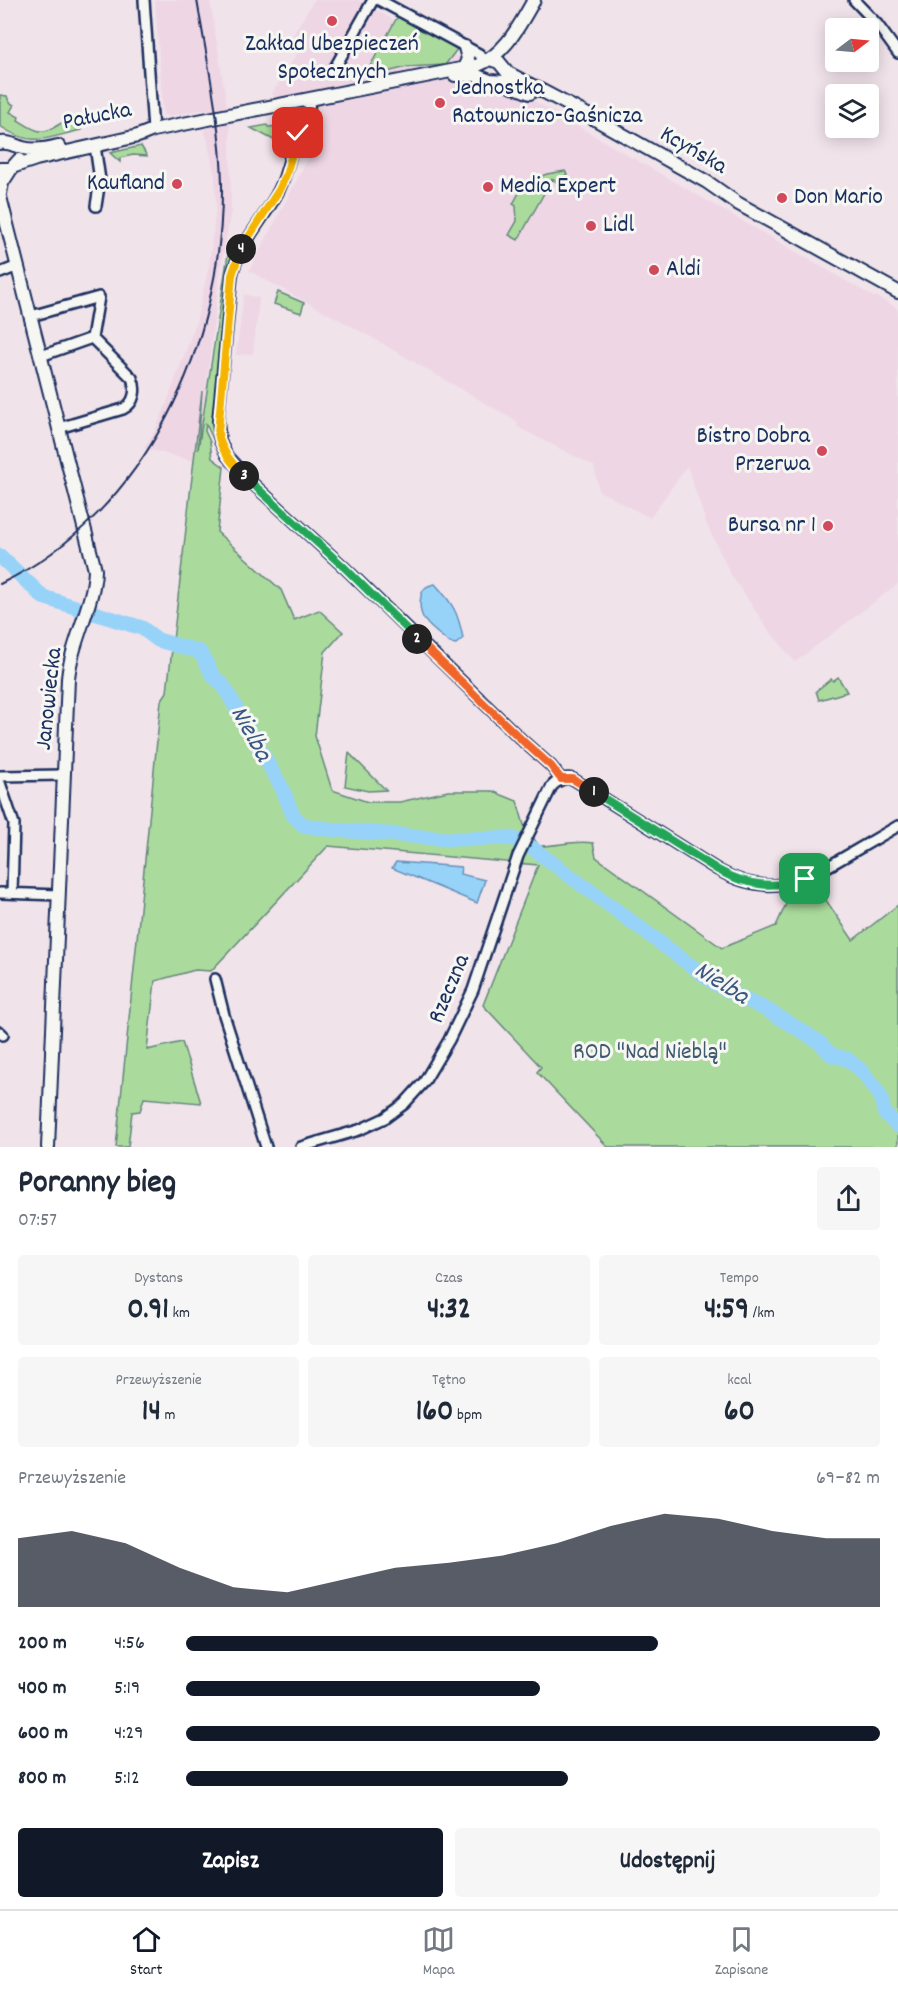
<!DOCTYPE html>
<html lang="pl">
<head>
<meta charset="utf-8">
<style>
	:root { --surface:#fff; --page:#f6f6f7; --text:#1f2937; --muted:#747a83; --line:#e0e1e3; --accent:#111827 }
	body { margin:0; font-family:Dekko,sans-serif; background:var(--page); color:var(--text); height:100vh; display:flex; flex-direction:column; font-size:22px; white-space:nowrap }
	* { box-sizing:border-box; margin:0 }
	p { font-size:20px; color:var(--muted) }
	.icon { flex:none; width:33px; height:33px; fill:none; stroke:currentColor; stroke-width:2; stroke-linecap:round; stroke-linejoin:round }
	.map { position:relative; height:1147px; overflow:hidden }
	.drawer { display:flex; flex-direction:column; background:var(--surface); flex:1 }
	.drawer>* { flex:none }
	.needle { width:39px; rotate:74deg }
	.fabs { position:absolute; left:825px; top:18px; display:grid; gap:12px }
	.fabs a { display:grid; place-items:center; width:54px; height:54px; border-radius:6px; background:var(--surface); box-shadow:0 3px 15px #0003; font-size:30px }
	.pin { position:absolute; display:grid; place-items:center; width:51px; height:51px; color:#fff; margin:-26px; border-radius:12px; box-shadow:0 3px 9px #0006 }
	.km { position:absolute; width:30px; height:30px; margin:-15px; border-radius:50%; background:#222; color:#fff; font-size:16px; line-height:30px; text-align:center }
	.round { display:grid; place-items:center; flex:none; width:63px; height:63px; border-radius:6px; background:var(--page) }
	.head { display:flex; align-items:center; justify-content:space-between; height:102px; padding:0 18px }
	h1 { font-size:33px; font-weight:700; line-height:45px }
	.stats { display:grid; grid-template-columns:repeat(3,1fr); gap:9px; height:102px; padding:6px 18px }
	.stats div { display:grid; align-content:center; border-radius:6px; background:var(--page); text-align:center }
	.stats b { font-size:30px; font-weight:700 }
	.stats small { font-size:16px; font-weight:400 }
	.stats p { font-size:16px }
	.chart { height:168px; padding:12px 18px }
	.chart p { display:flex; justify-content:space-between }
	.chart svg { width:100%; height:108px; margin-top:6px; fill:var(--accent); opacity:.7 }
	.cta { display:flex; gap:12px; margin-top:auto; padding:12px 18px }
	.cta a { flex:1; height:69px; border-radius:6px; background:var(--accent); color:#fff; font-size:24px; font-weight:700; line-height:69px; text-align:center }
	.cta a+a { background:var(--page); color:var(--text) }
	ul { padding:0 18px; list-style:none; font-size:20px }
	li { display:grid; grid-template-columns:96px 72px 1fr; align-items:center; height:45px }
	li i { height:15px; border-radius:8px; background:var(--accent) }
	.tab-bar { display:flex; justify-content:space-around; align-items:center; height:84px; border-top:2px solid var(--line); background:var(--surface); font-size:16px; color:var(--muted) }
	.tab-bar a { display:grid; justify-items:center; gap:3px }
	.tab-bar .on { color:var(--accent) }
	.map>svg:first-child { display:block }
</style>
</head>
<body>
<div class="map">
<svg width="898" height="1147" viewBox="0 0 898 1147">
	<rect width="100%" height="100%" fill="#f1e3ea"/>
	<filter id="ink" filterUnits="userSpaceOnUse"><feTurbulence type="fractalNoise" baseFrequency=".0167" numOctaves="2"/><feDisplacementMap in="SourceGraphic" scale="12" xChannelSelector="R" yChannelSelector="G"/><feConvolveMatrix kernelMatrix="1 2 1 2 8 2 1 2 1" color-interpolation-filters="sRGB"/></filter>
	<g filter="url(#ink)">
		<path fill="#eed6e5" d="M 155,0 L 210,0 L 230,125 L 231,210 L 218,287 L 197,462 L 144,448 L 155,431 L 166,405 L 196,323 L 209,266 L 216,207 L 215,177 L 205,130 L 208,128 L 206,109 L 169,116 L 164,115 L 163,112 Z
			M 314,0 L 359,0 L 874,297 L 876,296 L 898,309 L 898,584 L 795,662 L 768,629 L 731,575 L 707,525 L 687,466 L 650,518 L 599,491 L 594,466 L 517,427 L 518,422 L 362,332 L 249,271 L 310,155 L 272,93 L 303,44 L 291,38 Z
			M 244,294 L 259,298 L 259,300 L 253,354 L 236,355 Z"/>
		<path fill="#abdb9c" stroke="#63857d" stroke-width="1.5" d="M 399,14 L 458,48 L 445,65 L 407,67 L 383,73 L 381,71 L 377,73 L 378,75 L 373,76 L 368,70 Z
			M 0,95 L 7,96 L 9,102 L 14,105 L 10,112 L 19,117 L 18,120 C 25,124 32,130 40,131 C 56,133 64,113 81,121 L 81,130 C 46,138 32,148 0,126 Z
			M 300,120 L 293,131 L 287,130 L 283,145 L 251,128 L 267,125 L 268,127 L 280,126 L 280,123 Z
			M 141,146 L 147,156 L 133,155 L 120,158 L 120,162 L 110,153 Z
			M 565,171 L 567,174 L 557,182 L 552,179 L 518,240 L 509,235 L 517,221 L 516,206 L 513,204 L 525,182 L 547,174 Z
			M 240,245 L 230,267 L 213,428 L 214,441 L 206,424 L 205,431 L 210,442 L 212,458 L 224,467 L 217,532 L 281,590 L 294,620 L 319,610 L 343,632 L 325,652 L 315,736 L 332,790 L 368,802 L 400,802 L 448,791 L 492,791 L 517,801 L 524,825 L 539,846 C 559,846 573,840 593,843 L 596,857 L 722,948 L 776,926 L 786,904 L 783,896 L 815,884 L 853,940 L 898,905 L 898,1147 L 608,1147 L 537,1072 L 541,1067 L 483,1005 L 538,865 L 328,846 L 211,971 L 195,970 L 155,981 L 147,1050 L 182,1042 L 201,1103 L 144,1098 L 140,1111 L 132,1112 L 128,1147 L 116,1147 L 161,701 L 167,692 L 202,391 L 198,450 L 228,254 L 230,249 Z
			M 278,292 L 304,303 L 301,313 L 274,304 Z
			M 838,677 L 847,692 L 819,700 L 816,691 L 831,679 L 833,681 Z
			M 349,753 L 386,790 L 368,791 L 345,786 Z"/>
		<path fill="#97d3f8" stroke="#6591ba" stroke-width="1.5" d="M 435,584 C 453,604 458,612 463,638 L 456,644 L 450,643 C 433,629 416,621 421,596 C 423,588 426,586 435,584 Z
			M 396,862 L 461,867 L 460,874 L 485,880 L 477,903 L 392,868 Z"/>
		<g fill="none" stroke-linecap="round" stroke-linejoin="round">
			<path stroke="#97d3f8" stroke-width="15" d="M 0,556 L 43,597 L 142,628 L 158,640 L 200,652 L 214,677 L 223,685 L 282,788 L 293,815 L 303,825 L 327,829 L 448,839 L 510,838 L 520,841
				M 531,847 L 717,985 L 767,1010 L 802,1031 L 819,1042 L 832,1055 L 847,1059 L 862,1071 L 880,1095 L 885,1114 L 898,1126"/>
			<g stroke="#1b2f5e" stroke-width="14">
				<path id="minor" d="M 144,0 L 153,130
					M 379,0 L 479,54 L 485,61
					M 854,0 L 877,24 L 898,53
					M 333,71 L 373,0
					M 309,99 C 311,117 305,119 298,133 C 290,151 288,172 279,190 C 264,220 240,242 232,275 L 218,420 L 220,441 L 227,456 L 252,483 L 345,568 L 524,742 L 551,766 L 561,779
					M 95,146 L 100,180 L 96,206
					M 0,273 L 18,266
					M 31,316 L 99,297 L 92,338
					M 41,356 L 92,338
					M 59,428 L 123,409 C 135,403 137,389 132,378 L 92,338
					M 0,776 L 64,775
					M 0,783 L 14,824 L 12,893
					M 0,893 L 59,895
					M 215,979 L 224,1015 L 266,1147
					M 0,1032 L 3,1035
					M 301,1147 L 359,1130 L 385,1118 L 404,1104 L 424,1082 L 449,1040 L 473,990 L 518,856 L 552,786 C 558,780 565,777 573,779 L 718,870 C 766,897 797,885 841,859 C 860,848 879,837 898,826"/>
			</g>
			<g stroke="#1b2f5e" stroke-width="16">
				<path id="tertiary" d="M 490,59 L 499,62 L 508,73 L 586,114 L 707,182 L 737,203 L 898,292
					M 464,68 L 468,59 L 465,47
					M 455,75 L 475,75 L 490,81 L 503,82 L 530,93
					M 0,143 C 9,141 15,146 23,148 C 35,151 47,149 58,146
					M 15,166 L 36,159 L 138,136 L 153,130 L 476,66 C 505,55 519,26 534,0
					M 0,169 L 11,169 L 19,160
					M 0,194 L 2,183 L 11,169
					M 0,197 L 95,570 C 94,604 71,642 68,679 L 48,1147"/>
			</g>
			<use href="#minor" stroke="#f6f6f2" stroke-width="9"/>
			<use href="#tertiary" stroke="#f6f6f2" stroke-width="12"/>
			<path stroke="#1b2f5e" stroke-width="2" d="M 0,584 C 147,513 224,343 222,184 C 221,123 207,61 197,0"/>
		</g>
	</g>
	<g fill="none" stroke-linecap="round" stroke-linejoin="round" filter="url(#ink)">
		<g stroke="#fff" stroke-width="12">
			<path id="split-1" d="M 594,792 L 718,870 C 747,886 774,889 805,879"/>
		</g>
		<g stroke="#fff" stroke-width="12">
			<path id="split-2" d="M 417,639 L 524,742 L 551,766 L 561,779 L 573,779 L 594,792"/>
		</g>
		<g stroke="#fff" stroke-width="12">
			<path id="split-3" d="M 244,476 L 345,568 L 417,639"/>
		</g>
		<g stroke="#fff" stroke-width="12">
			<path id="split-4" d="M 241,249 L 232,275 L 218,433 C 221,451 232,463 244,476"/>
		</g>
		<g stroke="#fff" stroke-width="12">
			<path id="split-5" d="M 241,249 L 279,190 L 286,175 L 298,133"/>
		</g>
		<use href="#split-1" stroke="#22a559" stroke-width="8"/>
		<use href="#split-2" stroke="#f0652b" stroke-width="8"/>
		<use href="#split-3" stroke="#22a559" stroke-width="8"/>
		<use href="#split-4" stroke="#f5b400" stroke-width="8"/>
		<use href="#split-5" stroke="#f5b400" stroke-width="8"/>
	</g>
	<g fill="#d1495b" stroke="#f6f6f2" stroke-width="2">
		<circle cx="332" cy="21" r="6"/>
		<circle cx="440" cy="103" r="6"/>
		<circle cx="177" cy="184" r="6"/>
		<circle cx="488" cy="187" r="6"/>
		<circle cx="782" cy="198" r="6"/>
		<circle cx="591" cy="226" r="6"/>
		<circle cx="654" cy="270" r="6"/>
		<circle cx="822" cy="451" r="6"/>
		<circle cx="828" cy="526" r="6"/>
	</g>
	<g text-anchor="middle" dominant-baseline="central" stroke-width="6" stroke-linejoin="round" paint-order="stroke">
		<g font-size="24" fill="#1b2f5e" stroke="#f6f6f2" text-anchor="start">
			<text x="332" y="45" text-anchor="middle">Zakład Ubezpieczeń<tspan x="332" dy="28">Społecznych</tspan></text>
			<text x="452" y="89">Jednostka<tspan x="452" dy="28">Ratowniczo-Gaśnicza</tspan></text>
			<text x="165" y="184" text-anchor="end">Kaufland</text>
			<text x="500" y="187">Media Expert</text>
			<text x="794" y="198">Don Mario</text>
			<text x="603" y="226">Lidl</text>
			<text x="666" y="270">Aldi</text>
			<text x="810" y="437" text-anchor="end">Bistro Dobra<tspan x="810" dy="28">Przerwa</tspan></text>
			<text x="816" y="526" text-anchor="end">Bursa nr 1</text>
		</g>
		<g font-size="24" fill="#1b2f5e" stroke="#f6f6f2">
			<text transform="translate(97 117) rotate(-11)">Pałucka</text>
			<text transform="translate(693 151) rotate(30)">Kcyńska</text>
			<text transform="translate(50 699) rotate(-84)">Janowiecka</text>
			<text transform="translate(450 989) rotate(-67)">Rzeczna</text>
		</g>
		<g font-size="24" fill="#3f5a6e" stroke="#f6f6f2">
			<text x="650" y="1053">ROD "Nad Nieblą"</text>
		</g>
		<g font-size="26" font-style="italic" fill="#3a5884" stroke="#f6f6f2">
			<text transform="translate(250 734) rotate(61)">Nielba</text>
			<text transform="translate(721 984) rotate(32)">Nielba</text>
		</g>
	</g>
</svg>
<div class="fabs">
<a><svg class="needle" viewBox="-14 -14 28 28"><path d="M0-13l5 13h-10z" fill="#e53935"/><path d="M0 13l5-13h-10z" fill="#747a83"/></svg></a>
<a><svg class="icon" aria-label="layers" viewBox="0 0 24 24"><path d="M12 4l9 5-9 5-9-5zM3 14l9 5 9-5"/></svg></a>
</div>
<div class="pin" style="left:805px;top:879px;background:#1e9e55"><svg class="icon" aria-label="arrive" viewBox="0 0 24 24"><path d="M6 21V4h12l-3 4 3 4H6"/></svg></div>
<div class="pin" style="left:298px;top:133px;background:#d93025"><svg class="icon" aria-label="check" viewBox="0 0 24 24"><path d="M5 12l5 5 9-10"/></svg></div>
<b class="km" style="left:594px;top:792px">1</b>
<b class="km" style="left:417px;top:639px">2</b>
<b class="km" style="left:244px;top:476px">3</b>
<b class="km" style="left:241px;top:249px">4</b>
</div>
<section class="drawer">
<div class="head"><div><h1>Poranny bieg</h1><p>07:57</p></div><a class="round"><svg class="icon" aria-label="share" viewBox="0 0 24 24"><path d="M12 15V3M7 8l5-5 5 5M5 13v7h14v-7"/></svg></a></div>
<div class="stats">
<div><p>Dystans</p><b>0.91<small> km</small></b></div>
<div><p>Czas</p><b>4:32</b></div>
<div><p>Tempo</p><b>4:59<small> /km</small></b></div>
</div>
<div class="stats">
<div><p>Przewyższenie</p><b>14<small> m</small></b></div>
<div><p>Tętno</p><b>160<small> bpm</small></b></div>
<div><p>kcal</p><b>60</b></div>
</div>
<div class="chart"><p><span>Przewyższenie</span>69–82 m</p>
<svg viewBox="0 0 160 44" preserveAspectRatio="none"><path d="M0 44V16L10 13L20 18L30 28L40 36L50 38L60 33L70 28L80 26L90 23L100 18L110 11L120 6L130 8L140 13L150 16L160 16V44z"/></svg>
</div>
<ul>
<li><b>200 m</b>4:56<i style="width:68%"></i></li>
<li><b>400 m</b>5:19<i style="width:51%"></i></li>
<li><b>600 m</b>4:29<i style="width:100%"></i></li>
<li><b>800 m</b>5:12<i style="width:55%"></i></li>
</ul>
<div class="cta"><a>Zapisz</a><a>Udostępnij</a></div>
</section>
<nav class="tab-bar">
<a class="on"><svg class="icon" aria-label="home" viewBox="0 0 24 24"><path d="M3 11l9-7 9 7M6 9v11h12V9"/></svg>Start</a>
<a><svg class="icon" aria-label="map" viewBox="0 0 24 24"><path d="M3 6l6-2 6 2 6-2v14l-6 2-6-2-6 2zM9 4v14M15 6v14"/></svg>Mapa</a>
<a><svg class="icon" aria-label="saved" viewBox="0 0 24 24"><path d="M7 4h10v16l-5-4-5 4z"/></svg>Zapisane</a>
</nav>
</body>
</html>
